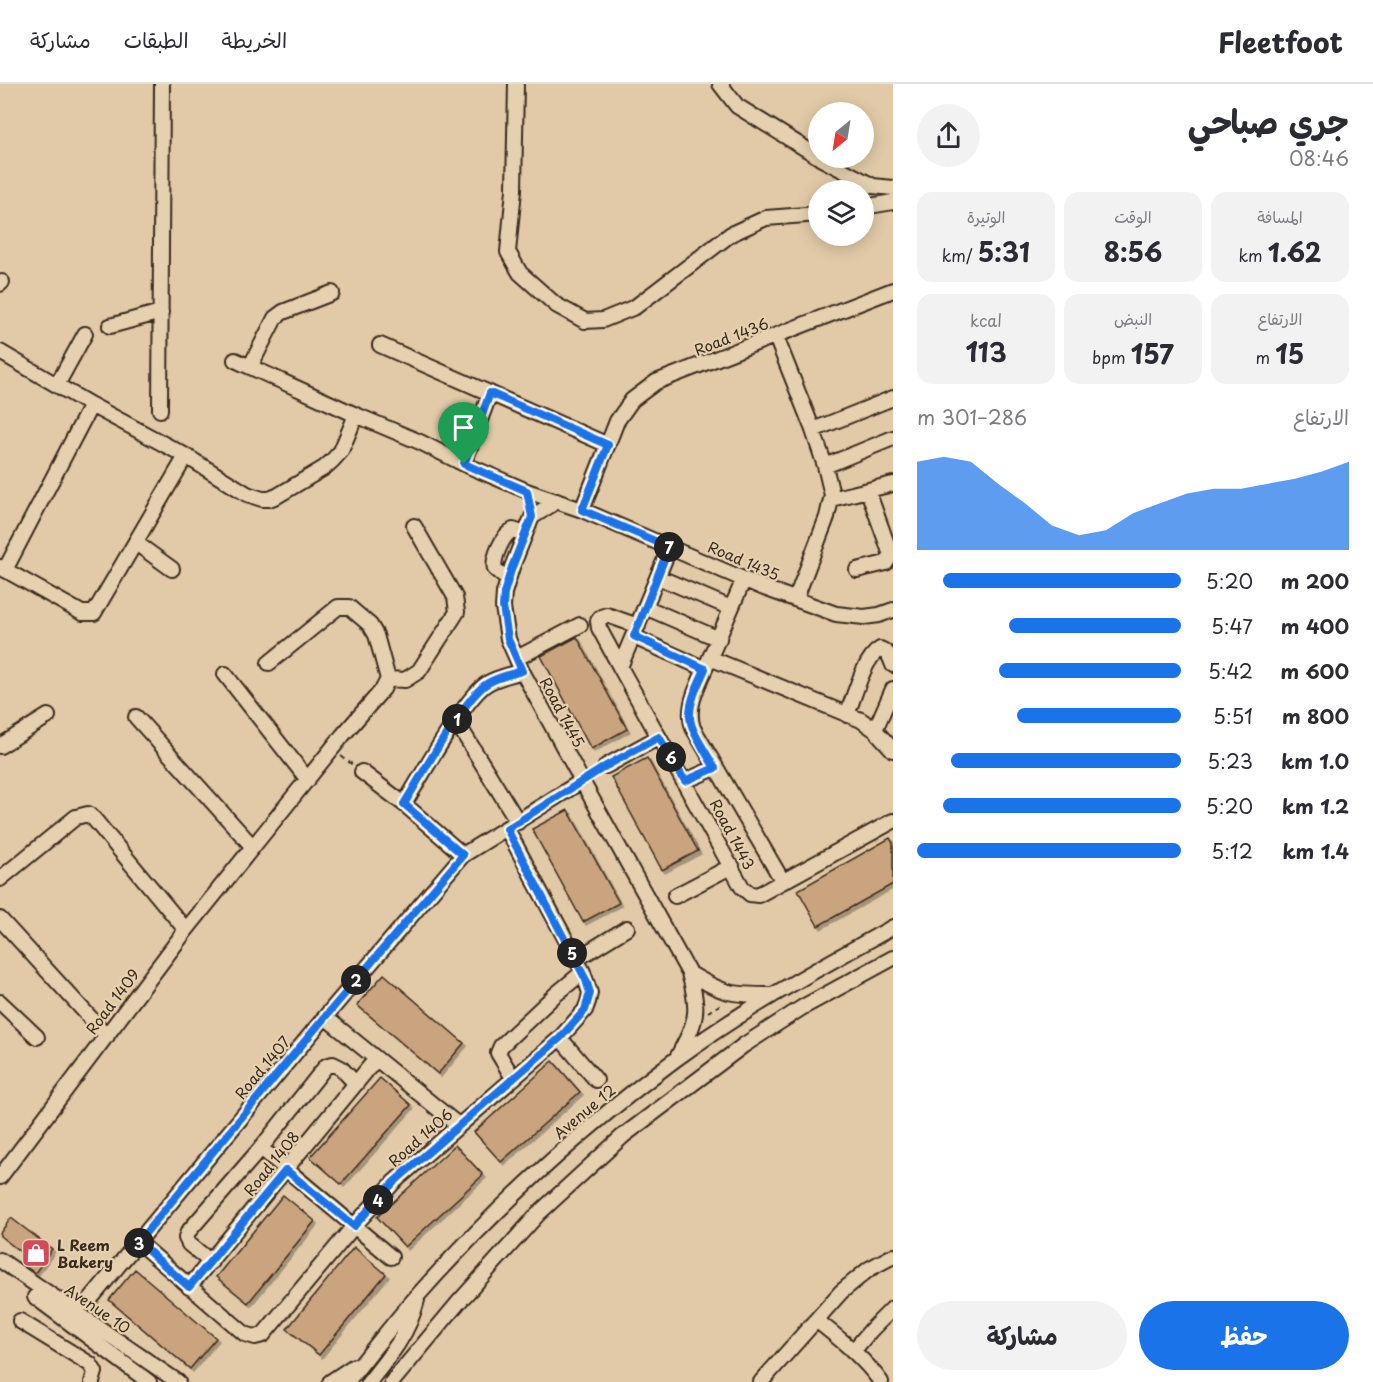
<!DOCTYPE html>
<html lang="ar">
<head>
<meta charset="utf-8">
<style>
	:root { --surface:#fff; --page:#f2f2f3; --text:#2b2b33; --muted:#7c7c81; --line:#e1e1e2; --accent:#1a73e8 }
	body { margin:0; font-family:"Playpen Sans","Playpen Sans Arabic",sans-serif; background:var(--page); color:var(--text); direction:rtl; height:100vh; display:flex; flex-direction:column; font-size:22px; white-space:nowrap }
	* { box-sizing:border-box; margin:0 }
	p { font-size:20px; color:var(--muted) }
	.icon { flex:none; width:33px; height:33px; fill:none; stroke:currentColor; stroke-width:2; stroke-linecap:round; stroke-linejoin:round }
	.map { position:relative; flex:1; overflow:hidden; direction:ltr }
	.details { display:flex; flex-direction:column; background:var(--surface); width:480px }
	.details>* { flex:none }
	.needle { width:39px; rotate:210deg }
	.tools { position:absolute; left:808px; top:18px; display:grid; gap:12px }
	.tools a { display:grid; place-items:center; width:66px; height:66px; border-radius:50%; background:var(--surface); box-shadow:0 3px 15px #0003; font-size:30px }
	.pin { position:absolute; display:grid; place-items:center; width:51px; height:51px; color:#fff; margin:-62px -26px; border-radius:50% 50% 50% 0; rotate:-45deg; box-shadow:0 0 6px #0007 }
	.pin .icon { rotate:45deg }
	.km { position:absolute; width:30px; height:30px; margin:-15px; border-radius:50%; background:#222; color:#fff; font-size:16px; line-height:30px; text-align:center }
	.round { display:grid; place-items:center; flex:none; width:63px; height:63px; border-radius:32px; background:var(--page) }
	.head { display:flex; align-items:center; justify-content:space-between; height:102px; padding:0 24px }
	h1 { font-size:33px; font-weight:700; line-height:45px }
	.metrics { display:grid; grid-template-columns:repeat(3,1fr); gap:9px; height:102px; padding:6px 24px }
	.metrics div { display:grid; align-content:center; border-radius:15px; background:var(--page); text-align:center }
	.metrics b { font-size:26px; font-weight:700 }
	.metrics small { font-size:16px; font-weight:400 }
	.metrics p { font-size:16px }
	.chart { height:168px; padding:12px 24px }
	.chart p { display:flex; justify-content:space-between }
	.chart svg { width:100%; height:108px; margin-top:6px; fill:var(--accent); opacity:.7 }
	.primary-button { display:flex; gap:12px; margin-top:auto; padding:12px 24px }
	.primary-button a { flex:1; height:69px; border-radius:36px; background:var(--accent); color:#fff; font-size:24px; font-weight:700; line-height:69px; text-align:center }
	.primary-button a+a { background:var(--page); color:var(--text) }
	ul { padding:0 24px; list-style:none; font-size:20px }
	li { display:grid; grid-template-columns:96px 72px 1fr; align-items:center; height:45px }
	li i { height:15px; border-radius:8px; background:var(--accent) }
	header { display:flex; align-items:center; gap:36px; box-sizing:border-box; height:84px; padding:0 30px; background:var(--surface); border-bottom:2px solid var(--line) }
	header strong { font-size:28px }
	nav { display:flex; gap:33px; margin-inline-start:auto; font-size:21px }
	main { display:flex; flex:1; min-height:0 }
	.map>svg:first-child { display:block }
</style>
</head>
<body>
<header>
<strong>Fleetfoot</strong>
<nav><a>الخريطة</a><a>الطبقات</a><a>مشاركة</a></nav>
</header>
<main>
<section class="details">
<div class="head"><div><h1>جري صباحي</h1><p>08:46</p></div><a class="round"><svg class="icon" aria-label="share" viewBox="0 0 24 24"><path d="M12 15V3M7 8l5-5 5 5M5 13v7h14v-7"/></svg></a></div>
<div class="metrics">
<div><p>المسافة</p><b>1.62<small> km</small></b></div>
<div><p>الوقت</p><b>8:56</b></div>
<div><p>الوتيرة</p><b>5:31<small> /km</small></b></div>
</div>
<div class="metrics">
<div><p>الارتفاع</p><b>15<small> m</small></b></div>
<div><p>النبض</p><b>157<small> bpm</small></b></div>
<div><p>kcal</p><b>113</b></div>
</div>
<div class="chart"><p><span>الارتفاع</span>286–301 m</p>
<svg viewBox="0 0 160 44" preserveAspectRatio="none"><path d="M0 44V8L10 6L20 8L30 17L40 25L50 34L60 38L70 36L80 29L90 25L100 21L110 19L120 19L130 17L140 15L150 12L160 8V44z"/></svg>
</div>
<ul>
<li><b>200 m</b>5:20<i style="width:90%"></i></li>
<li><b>400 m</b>5:47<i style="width:65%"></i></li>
<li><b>600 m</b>5:42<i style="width:69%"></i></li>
<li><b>800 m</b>5:51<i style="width:62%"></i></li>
<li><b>1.0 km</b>5:23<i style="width:87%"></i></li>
<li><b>1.2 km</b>5:20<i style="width:90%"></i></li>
<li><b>1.4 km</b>5:12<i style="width:100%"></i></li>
</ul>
<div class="primary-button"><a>حفظ</a><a>مشاركة</a></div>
</section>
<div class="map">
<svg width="893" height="1298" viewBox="0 0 893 1298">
	<defs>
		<filter id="shadow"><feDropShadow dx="3" dy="3" stdDeviation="0" flood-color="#0004"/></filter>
	</defs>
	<rect width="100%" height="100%" fill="#e2caa8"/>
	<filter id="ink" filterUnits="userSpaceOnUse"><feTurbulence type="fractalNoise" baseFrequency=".0167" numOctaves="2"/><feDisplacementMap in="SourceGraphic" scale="12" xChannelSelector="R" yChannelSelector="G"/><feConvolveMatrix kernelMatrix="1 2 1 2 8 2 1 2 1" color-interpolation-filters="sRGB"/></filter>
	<g filter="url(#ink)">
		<path fill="#caa47f" stroke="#3b2a1e" stroke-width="1.5" filter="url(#shadow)" d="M 577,553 L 627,645 L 591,665 L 541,572 Z
			M 647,674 L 698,767 L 662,786 L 611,693 Z
			M 568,726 L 619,819 L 583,838 L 532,745 Z
			M 890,754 L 893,759 L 893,800 L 818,842 L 798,806 Z
			M 384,890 L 464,959 L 438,990 L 357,921 Z
			M 553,977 L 580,1008 L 501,1078 L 474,1048 Z
			M 380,994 L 411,1021 L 341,1100 L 310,1073 Z
			M 455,1061 L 483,1091 L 405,1163 L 377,1133 Z
			M 283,1111 L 315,1137 L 248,1219 L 216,1193 Z
			M 11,1134 L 52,1165 L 35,1189 L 20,1179 L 26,1172 L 0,1152 L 0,1149 Z
			M 354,1163 L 386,1190 L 319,1271 L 287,1245 Z
			M 135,1185 L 216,1254 L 190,1285 L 109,1216 Z"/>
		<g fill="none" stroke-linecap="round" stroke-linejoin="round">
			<g stroke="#3b2a1e" stroke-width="18">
				<path id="minor" d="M 516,0 L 514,106 L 508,168 L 520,189 L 556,221 L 585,237 L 603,236 L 635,223 L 731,150 L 766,134 L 819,130
					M 720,0 L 737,22 L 819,73
					M 820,74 L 873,102 L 893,104
					M 864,123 L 893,118
					M 0,200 L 2,198
					M 110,242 L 161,228
					M 776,253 L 813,346 L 825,382 L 832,411 L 827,433 L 796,514
					M 380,261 L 608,361
					M 0,268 L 91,321 L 186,372 L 247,410 L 262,415 L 269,415 L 277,412 L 324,384 L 332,377 L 341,367 L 356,331 L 420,358 L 464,380 L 527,407 L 582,426 L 764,504 L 836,530 L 864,533 L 879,531 L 893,526
					M 235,276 L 356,331
					M 250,283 L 275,234 L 283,228 L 332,209
					M 57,301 L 85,250
					M 160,326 L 162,0
					M 813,346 L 893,314
					M 464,380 L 490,309
					M 825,382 L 893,354
					M 831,415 L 893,400
					M 557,417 L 532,433 L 512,483 L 504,509 L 503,523 L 508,555 L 522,587 L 582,697 L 689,889 C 700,928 697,936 678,972
					M 582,426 L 617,337 L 632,316 L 656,298 L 893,206
					M 136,459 L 172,485
					M 670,463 L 620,583 L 742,803 L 750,810 L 758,811 L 893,737
					M 0,483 L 82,529 L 94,529 L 186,372
					M 5,486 L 91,321
					M 857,486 L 886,479 L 891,471 L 868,407
					M 658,493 L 731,524
					M 508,496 L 495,485 C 492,475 503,450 513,446 L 525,450
					M 645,523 L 719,555
					M 634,553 L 705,585 L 744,495
					M 517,574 L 580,541
					M 710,574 L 861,636 L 875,646 L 893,666
					M 620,583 L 599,544 L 598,537 L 601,533 L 607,531 L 638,542
					M 705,585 C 697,604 686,623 693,644 L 782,796
					M 225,590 L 308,696
					M 388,595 L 405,596 L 419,587 L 457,528 L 455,513 L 414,442
					M 847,631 C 854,613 864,574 880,565 C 888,568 890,572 893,581
					M 136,633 L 253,763
					M 456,637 L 518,738
					M 875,646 L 893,605
					M 0,662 L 48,632
					M 606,682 L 659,653
					M 362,688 L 404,720 L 463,771
					M 685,697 L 715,684
					M 404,720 C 421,694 464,613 488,599 C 498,593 511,591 522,587
					M 0,795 L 76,733 L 88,730 L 94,735 L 186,846
					M 675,812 L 732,782
					M 0,835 L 107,952
					M 575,876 L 627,844
					M 689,889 C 724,910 731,911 771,911
					M 0,918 L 37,953
					M 325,933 L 458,1041
					M 560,954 L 596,996
					M 513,994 L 498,969 L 501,962 L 555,911 L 583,888
					M 261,1064 L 391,1173
					M 0,1093 L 186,846 L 343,651 L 383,605 L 388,595 L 376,551 L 370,541 L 349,523 L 338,523 L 269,579
					M 138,1158 L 245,1250 L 255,1253 L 263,1251 L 354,1142 L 394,1098 L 560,954 L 585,926 L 588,918 L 590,909 L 583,888 L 507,745
					M 0,1176 L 178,1298
					M 211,1178 L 189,1160 L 186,1154 L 188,1148 L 261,1064 L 326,982 L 333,980 L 341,984 L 356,1000
					M 189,1203 L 376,975
					M 35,1213 L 149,1298
					M 65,1223 L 76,1223 L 88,1218 L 325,933 L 463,771 L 582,697
					M 816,1236 C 840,1255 863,1273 881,1298
					M 20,1237 L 90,1280 L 95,1288 L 92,1298
					M 854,1266 L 871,1246 L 893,1224
					M 330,1298 L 354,1282
					M 347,1298 C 371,1268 394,1238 419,1210 C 496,1123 583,1044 676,975 C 744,925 819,884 893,843
					M 369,1298 C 390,1272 409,1249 417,1216
					M 392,1298 L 458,1219 L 539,1129 L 623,1052 L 744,961 L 803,923 L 893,874
					M 761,1298 L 841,1208 L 869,1185 L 893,1172"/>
			</g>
			<path stroke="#3b2a1e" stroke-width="2" stroke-dasharray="4.5 4.5" stroke-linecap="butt" d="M 341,672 L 353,681
				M 708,928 L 723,919"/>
			<use href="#minor" stroke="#e5d1b0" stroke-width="14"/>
		</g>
	</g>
	<g fill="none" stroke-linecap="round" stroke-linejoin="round" filter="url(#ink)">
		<g stroke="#fff" stroke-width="12">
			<path id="route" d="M 490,309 L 608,361 L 582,426 L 669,463 L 634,552 L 705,585 C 699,599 690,615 690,631 C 689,646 708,671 715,684 L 685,697 L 659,653 L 606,682 L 507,745 L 586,896 L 590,909 L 585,926 L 560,954 L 394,1098 L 354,1142 L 286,1086 L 189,1203 L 138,1158 L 325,933 L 463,771 L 404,720 C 421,693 464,613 488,599 C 498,593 511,590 522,587 L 508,555 L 503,523 L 504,509 L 512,483 L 532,433 L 527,407 L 464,380 Z"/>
		</g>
		<use href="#route" stroke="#1a73e8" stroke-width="8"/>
	</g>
	<defs>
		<g id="shop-square" transform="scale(1.5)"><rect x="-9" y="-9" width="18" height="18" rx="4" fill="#d1495b" stroke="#e5d1b0"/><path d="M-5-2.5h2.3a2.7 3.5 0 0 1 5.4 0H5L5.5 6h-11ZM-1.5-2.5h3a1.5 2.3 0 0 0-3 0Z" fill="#fff"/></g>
	</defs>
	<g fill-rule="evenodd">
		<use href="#shop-square" x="36" y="1169"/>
	</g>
	<g text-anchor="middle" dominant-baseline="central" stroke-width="4.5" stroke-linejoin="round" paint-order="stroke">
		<g font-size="15" fill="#3b2a1e" stroke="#e5d1b0">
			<text transform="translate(731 252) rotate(-21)">Road 1436</text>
			<text transform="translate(744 476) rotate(23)">Road 1435</text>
			<text transform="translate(563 628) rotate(62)">Road 1445</text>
			<text transform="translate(733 750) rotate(62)">Road 1443</text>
			<text transform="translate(112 917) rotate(-53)">Road 1409</text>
			<text transform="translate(262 983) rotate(-50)">Road 1407</text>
			<text transform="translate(584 1027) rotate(-40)">Avenue 12</text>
			<text transform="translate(420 1053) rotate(-41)">Road 1406</text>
			<text transform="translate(271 1079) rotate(-51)">Road 1408</text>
			<text transform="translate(98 1224) rotate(34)">Avenue 10</text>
		</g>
		<g font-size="15" font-weight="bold" fill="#3b2a1e" stroke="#e5d1b0" text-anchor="start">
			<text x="57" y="1160">L Reem<tspan x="57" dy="17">Bakery</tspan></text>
		</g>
	</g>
</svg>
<div class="tools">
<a><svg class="needle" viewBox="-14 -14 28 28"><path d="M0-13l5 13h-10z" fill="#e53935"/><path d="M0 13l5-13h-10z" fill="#7c7c81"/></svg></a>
<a><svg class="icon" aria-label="layers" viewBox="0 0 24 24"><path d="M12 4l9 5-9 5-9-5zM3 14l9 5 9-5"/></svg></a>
</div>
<div class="pin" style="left:464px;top:380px;background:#1e9e55"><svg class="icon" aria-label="arrive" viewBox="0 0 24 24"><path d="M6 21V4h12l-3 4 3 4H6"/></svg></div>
<b class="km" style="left:457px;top:635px">1</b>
<b class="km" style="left:356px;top:896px">2</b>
<b class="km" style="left:139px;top:1159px">3</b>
<b class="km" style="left:378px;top:1116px">4</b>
<b class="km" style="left:572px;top:869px">5</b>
<b class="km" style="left:671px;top:673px">6</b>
<b class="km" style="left:669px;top:463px">7</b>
</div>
</main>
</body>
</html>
